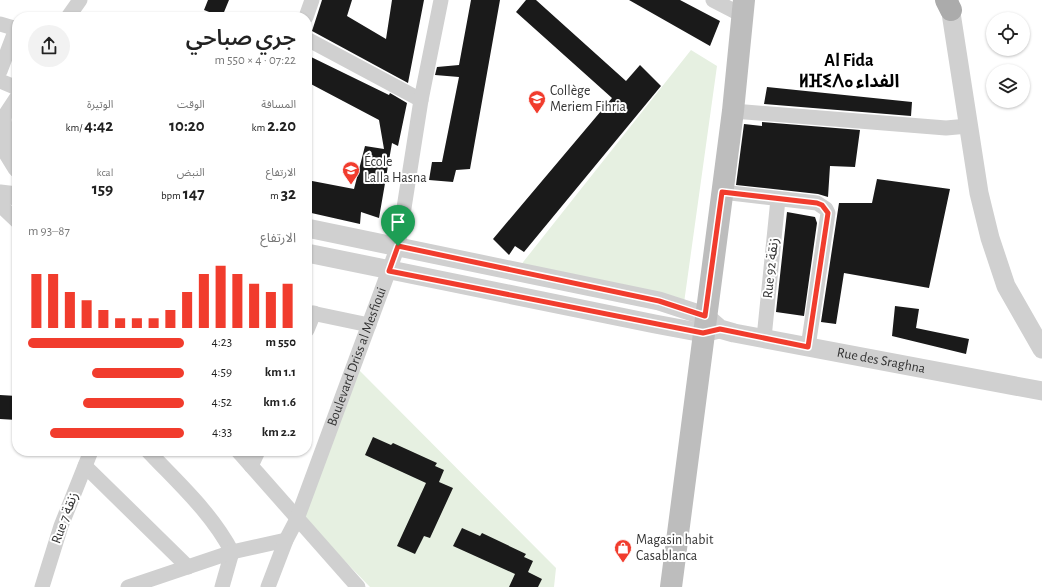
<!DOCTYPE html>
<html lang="ar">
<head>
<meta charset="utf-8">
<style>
	:root { --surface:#fff; --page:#f2f2f2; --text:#222; --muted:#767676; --accent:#f13c2d }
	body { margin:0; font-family:"Alegreya Sans","Noto Sans Arabic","Noto Sans Tifinagh",sans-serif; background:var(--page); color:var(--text); direction:rtl; height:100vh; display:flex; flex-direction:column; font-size:15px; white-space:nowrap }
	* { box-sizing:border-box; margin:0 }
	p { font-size:13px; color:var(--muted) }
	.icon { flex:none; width:22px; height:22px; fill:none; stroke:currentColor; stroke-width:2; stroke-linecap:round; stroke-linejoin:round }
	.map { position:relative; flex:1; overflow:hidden; direction:ltr }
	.panel { position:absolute; left:12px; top:12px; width:300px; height:444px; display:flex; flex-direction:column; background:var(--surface); border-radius:16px; box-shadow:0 1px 3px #0004; direction:rtl }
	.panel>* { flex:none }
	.fabs { position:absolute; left:986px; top:12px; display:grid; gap:8px }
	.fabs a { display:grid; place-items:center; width:44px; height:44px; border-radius:50%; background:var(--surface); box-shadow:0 1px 3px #0004; font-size:20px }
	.pin { position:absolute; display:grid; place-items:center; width:34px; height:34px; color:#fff; margin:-41px -17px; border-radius:50% 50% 50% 0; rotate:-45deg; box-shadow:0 0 4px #0007 }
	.pin .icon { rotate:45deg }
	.round { display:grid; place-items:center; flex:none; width:42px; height:42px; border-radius:21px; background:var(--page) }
	.headline { display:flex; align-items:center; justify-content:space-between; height:68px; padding:0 16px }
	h1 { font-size:22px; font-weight:600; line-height:30px }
	.metrics { display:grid; grid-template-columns:repeat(3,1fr); gap:6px; height:68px; padding:4px 16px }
	.metrics div { display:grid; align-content:center }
	.metrics b { font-size:17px; font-weight:600 }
	.metrics small { font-size:11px; font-weight:400 }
	.metrics p { font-size:11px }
	.chart { height:112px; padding:8px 16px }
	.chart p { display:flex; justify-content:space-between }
	.chart svg { width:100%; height:72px; margin-top:4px; stroke:var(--accent); stroke-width:6 }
	ul { padding:0 16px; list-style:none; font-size:13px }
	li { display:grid; grid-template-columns:64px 48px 1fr; align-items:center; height:30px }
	li i { height:10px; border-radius:5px; background:var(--accent) }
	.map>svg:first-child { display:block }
</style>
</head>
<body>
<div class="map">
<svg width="1042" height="587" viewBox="0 0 1042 587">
	<rect width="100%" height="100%" fill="#fff"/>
	<path fill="#e6f0e1" d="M 691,50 L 717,66 L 684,303 L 520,266 Z
		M 359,370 L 556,568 L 554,587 L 370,587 L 304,519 Z"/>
	<path fill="#1a1a1a" d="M 208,0 L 229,0 L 222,17 L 204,10 Z
		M 322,0 L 352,0 L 347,16 L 386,39 L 392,0 L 424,0 L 408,83 L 312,31 Z
		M 471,0 L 500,0 L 470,169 L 456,170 L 453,182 L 429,180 L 432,162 L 442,162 L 459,77 L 435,75 L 437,67 L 459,65 Z
		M 526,0 L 536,0 L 626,81 L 640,65 L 661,86 L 524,252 L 515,246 L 509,255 L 493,239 L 612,98 L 516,12 Z
		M 629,0 L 680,0 L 720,21 L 710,46 Z
		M 307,55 L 389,95 L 390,93 L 407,103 L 398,146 L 392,143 L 379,218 L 361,212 L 360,224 L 307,212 L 307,180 L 354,189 L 365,146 L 384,149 L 379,120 L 307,82 Z
		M 767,87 L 912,102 L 911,116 L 764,104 Z
		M 762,122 L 860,130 L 855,167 L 830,166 L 828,197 L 818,194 L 736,185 L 744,124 L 762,126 Z
		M 877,179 L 950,189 L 929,288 L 844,273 L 836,324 L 821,322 L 839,203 L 872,203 Z
		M 787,212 L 815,217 L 817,223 L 804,316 L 776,312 Z
		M 895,306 L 919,309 L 916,328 L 969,339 L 966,354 L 892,336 Z
		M 0,395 L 17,396 L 17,420 L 0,419 Z
		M 373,437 L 391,445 L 393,443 L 437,463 L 435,466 L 444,470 L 439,482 L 453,488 L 430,538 L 424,536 L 415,554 L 397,546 L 426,483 L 365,455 Z
		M 462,528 L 480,536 L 482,533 L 526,554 L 524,557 L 533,561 L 528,572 L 542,579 L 538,587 L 509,587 L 515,574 L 453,546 Z"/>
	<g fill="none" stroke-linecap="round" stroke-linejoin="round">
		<g stroke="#d0d0d0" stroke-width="15">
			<path d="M 713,0 L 742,15"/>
			<path d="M 68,17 L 80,0"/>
			<path d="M 306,17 L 312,0"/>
			<path d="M 0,24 L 17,29"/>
			<path d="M 307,39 L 421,100"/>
			<path d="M 0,71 L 16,29"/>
			<path d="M 0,81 L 17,88"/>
			<path d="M 733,111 L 946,128 L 968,126"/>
			<path d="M 0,123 L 17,97"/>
			<path d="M 722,192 L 817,203 L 826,209 L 828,213 L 808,347"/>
			<path d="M 0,205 L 17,221"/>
			<path d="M 307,312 L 369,325"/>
			<path d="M 307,330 L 314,313"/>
			<path d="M 764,338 L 778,199"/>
			<path d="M 148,451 C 178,483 211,512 232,552 L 222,587"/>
			<path d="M 238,451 L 358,587"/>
			<path d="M 85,466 L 188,567"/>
			<path d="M 251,466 L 258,451"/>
			<path d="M 42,587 L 61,526 L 91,451"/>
			<path d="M 128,587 L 232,552 L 286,540"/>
			<path id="s1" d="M 268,587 L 286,540 L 297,519 L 398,246 L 421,100 L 441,0"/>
		</g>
		<g stroke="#d0d0d0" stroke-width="19">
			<path d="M 949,0 L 979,193 L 990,238 L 1006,286 L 1042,349"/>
			<path d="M 2,119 L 6,150 L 17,168"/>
			<path d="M 0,194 L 17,196"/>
			<path id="s2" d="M 307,228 L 659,301 L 705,316 L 720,329 L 734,333 L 1042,391"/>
			<path d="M 307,253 L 655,324 L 703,333 L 719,329"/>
		</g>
		<path stroke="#bdbdbd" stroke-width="22" d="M 671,587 L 733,111 L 744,0"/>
		<path stroke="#ababab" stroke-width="22" d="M 946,0 L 951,10"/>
	</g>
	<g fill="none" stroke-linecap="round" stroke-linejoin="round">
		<g stroke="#fff" stroke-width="8">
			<path id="route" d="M 722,192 L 817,203 L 822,205 L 828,213 L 808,347 L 720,329 L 703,333 L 389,271 L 398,246 L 659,301 L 705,316 Z"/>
		</g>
		<use href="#route" stroke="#f13c2d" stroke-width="5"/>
	</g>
	<defs>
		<g id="school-pin" transform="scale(0.9)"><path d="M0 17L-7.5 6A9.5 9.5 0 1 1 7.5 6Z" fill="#f13c2d" stroke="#fff"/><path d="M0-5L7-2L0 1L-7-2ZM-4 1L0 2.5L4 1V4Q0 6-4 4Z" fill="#fff"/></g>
		<g id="shop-pin" transform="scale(0.9)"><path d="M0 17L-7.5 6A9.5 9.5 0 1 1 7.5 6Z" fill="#f13c2d" stroke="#fff"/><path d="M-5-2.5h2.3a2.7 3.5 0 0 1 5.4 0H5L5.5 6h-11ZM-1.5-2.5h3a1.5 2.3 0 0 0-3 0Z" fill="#fff"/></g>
	</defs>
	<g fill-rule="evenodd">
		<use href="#school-pin" x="537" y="99"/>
		<use href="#school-pin" x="351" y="170"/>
		<use href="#shop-pin" x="623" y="548"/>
	</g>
	<g text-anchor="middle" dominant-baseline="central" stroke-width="4" stroke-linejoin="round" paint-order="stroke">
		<g font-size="14" fill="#333" stroke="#fff" text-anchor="start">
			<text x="550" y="91">Collège<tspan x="550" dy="16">Meriem Fihria</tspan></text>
			<text x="364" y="162">École<tspan x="364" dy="16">Lalla Hasna</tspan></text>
			<text x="636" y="540">Magasin habit<tspan x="636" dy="16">Casablanca</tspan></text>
		</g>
		<g font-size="14" fill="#333" stroke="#fff">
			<text transform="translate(771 268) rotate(-84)">Rue 92 زنقة</text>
			<text stroke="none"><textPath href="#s1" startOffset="247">Boulevard Driss al Mesfioui</textPath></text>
			<text stroke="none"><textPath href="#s2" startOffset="592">Rue des Sraghna</textPath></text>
			<text transform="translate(65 518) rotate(-70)">Rue 7 زنقة</text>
		</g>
		<g font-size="18" font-weight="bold" fill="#000" stroke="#fff">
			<text x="849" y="61">Al Fida<tspan x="849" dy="21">ⵍⴼⵉⴷⴰ الفداء</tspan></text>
		</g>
	</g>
</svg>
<div class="fabs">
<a><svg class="icon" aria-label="locate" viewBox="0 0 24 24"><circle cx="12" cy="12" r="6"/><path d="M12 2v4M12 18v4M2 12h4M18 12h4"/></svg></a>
<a><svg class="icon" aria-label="layers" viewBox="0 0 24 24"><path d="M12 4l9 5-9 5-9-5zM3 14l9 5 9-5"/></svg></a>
</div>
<div class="pin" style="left:398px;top:246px;background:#1e9e55"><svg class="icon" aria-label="arrive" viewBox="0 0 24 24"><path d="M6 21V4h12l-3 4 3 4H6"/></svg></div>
<section class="panel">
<div class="headline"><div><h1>جري صباحي</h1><p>07:22 · 4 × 550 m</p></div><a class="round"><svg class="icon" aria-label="share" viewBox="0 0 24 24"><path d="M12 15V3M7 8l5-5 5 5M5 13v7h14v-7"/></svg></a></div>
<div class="metrics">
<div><p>المسافة</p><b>2.20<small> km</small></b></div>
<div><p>الوقت</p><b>10:20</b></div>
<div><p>الوتيرة</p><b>4:42<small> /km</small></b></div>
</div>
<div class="metrics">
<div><p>الارتفاع</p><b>32<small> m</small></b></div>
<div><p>النبض</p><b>147<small> bpm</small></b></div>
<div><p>kcal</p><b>159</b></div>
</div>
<div class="chart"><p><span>الارتفاع</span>87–93 m</p>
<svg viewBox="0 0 160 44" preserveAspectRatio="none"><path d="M5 44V11M15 44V11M25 44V22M35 44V27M45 44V33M55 44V38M65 44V38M75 44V38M85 44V33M95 44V22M105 44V11M115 44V6M125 44V11M135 44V17M145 44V22M155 44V17"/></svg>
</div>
<ul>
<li><b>550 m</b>4:23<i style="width:100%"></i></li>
<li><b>1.1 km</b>4:59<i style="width:59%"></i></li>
<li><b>1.6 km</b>4:52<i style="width:65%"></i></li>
<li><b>2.2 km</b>4:33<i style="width:86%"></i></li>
</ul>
</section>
</div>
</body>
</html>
